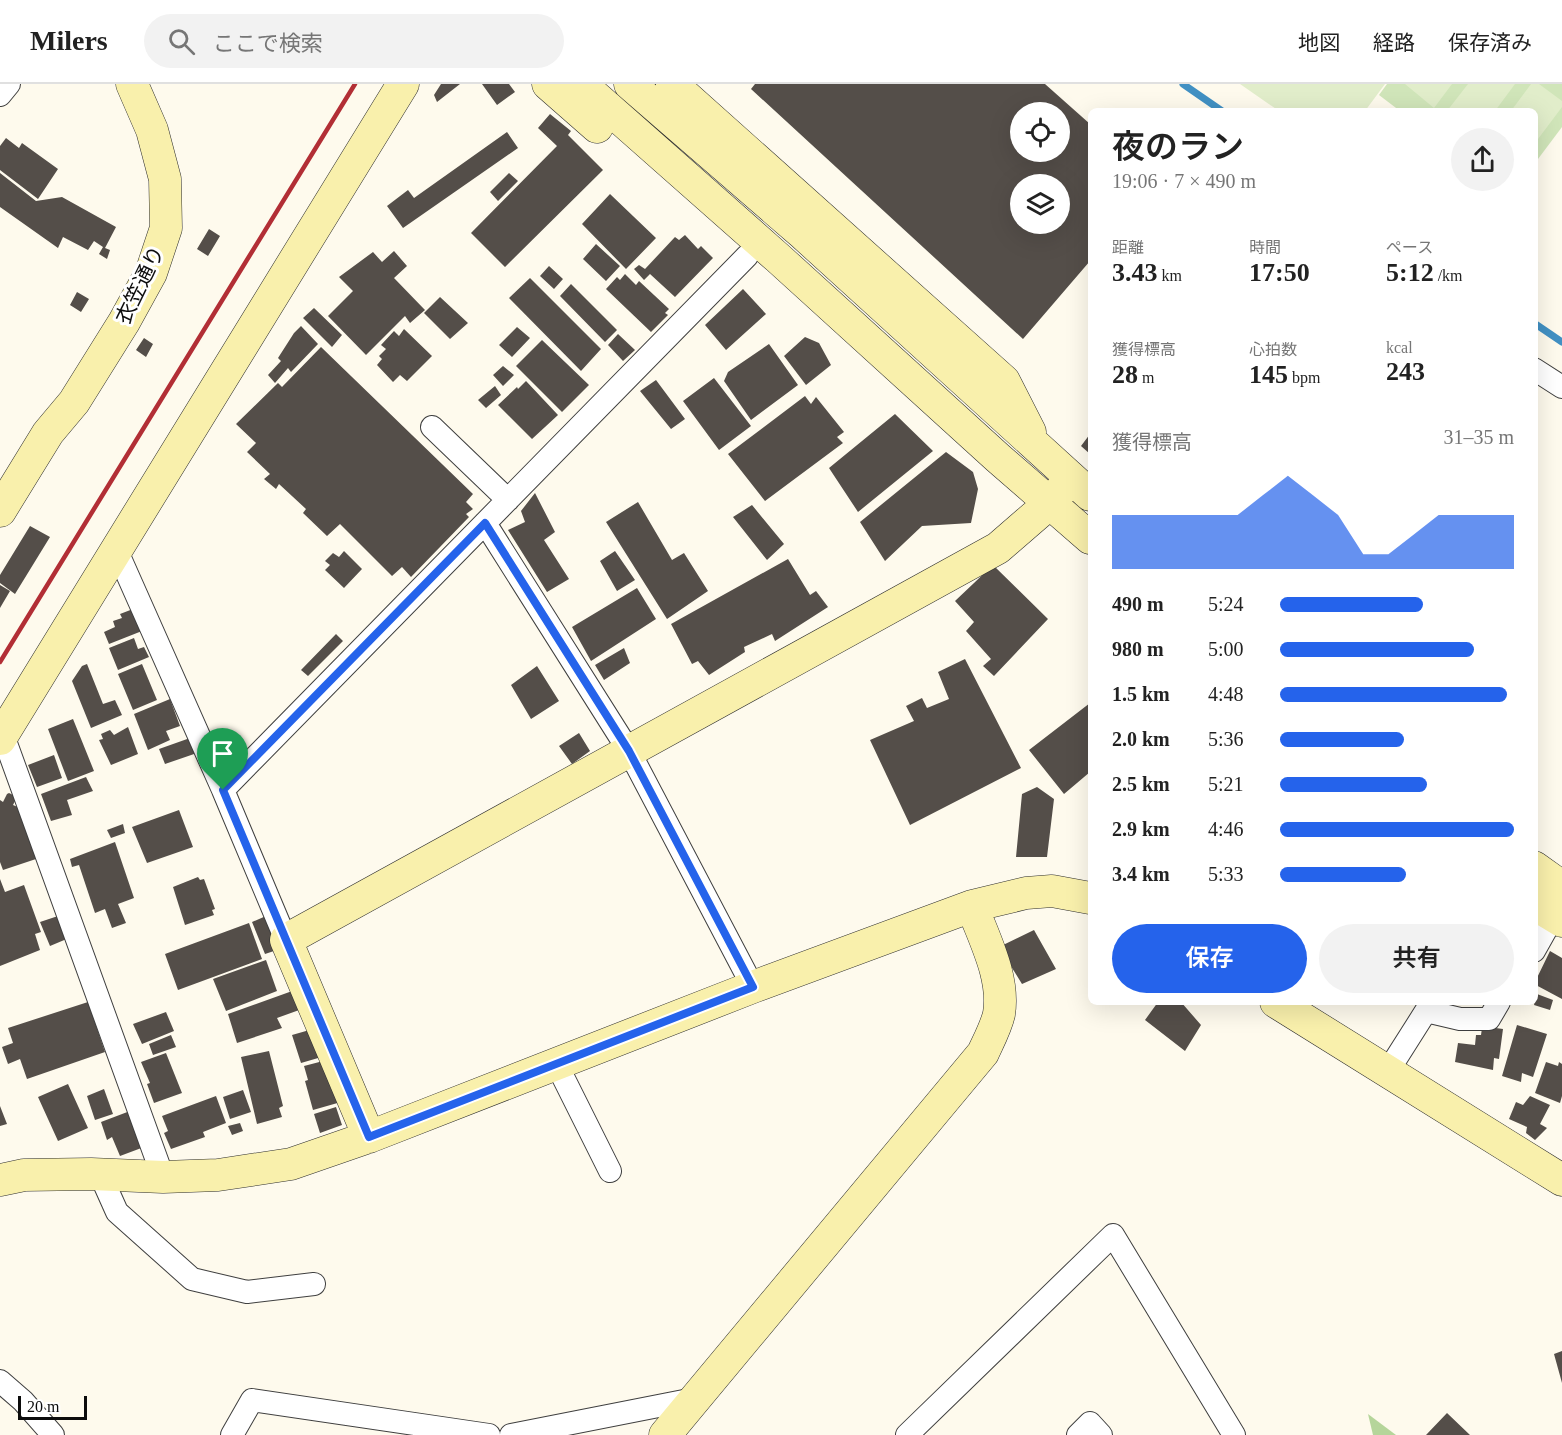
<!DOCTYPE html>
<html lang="ja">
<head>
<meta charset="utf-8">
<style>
	:root { --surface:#fff; --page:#f2f2f2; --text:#222; --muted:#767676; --line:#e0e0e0; --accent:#2563eb }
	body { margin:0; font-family:"Times New Roman","Noto Sans JP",serif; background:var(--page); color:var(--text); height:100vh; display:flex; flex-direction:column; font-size:22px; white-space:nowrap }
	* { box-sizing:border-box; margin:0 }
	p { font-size:20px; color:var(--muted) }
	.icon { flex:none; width:33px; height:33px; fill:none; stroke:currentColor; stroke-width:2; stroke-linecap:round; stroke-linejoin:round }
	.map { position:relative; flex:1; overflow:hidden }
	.drawer { position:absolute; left:1088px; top:24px; width:450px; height:897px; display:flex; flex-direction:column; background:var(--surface); border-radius:9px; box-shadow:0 6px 24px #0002 }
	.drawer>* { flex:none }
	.tools { position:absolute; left:1010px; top:18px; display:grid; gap:12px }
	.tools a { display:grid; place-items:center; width:60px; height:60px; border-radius:50%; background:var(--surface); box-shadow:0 6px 24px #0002; font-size:30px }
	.scale { position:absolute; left:18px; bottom:15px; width:69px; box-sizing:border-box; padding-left:6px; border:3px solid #0c0c0c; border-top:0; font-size:16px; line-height:21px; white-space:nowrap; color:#0c0c0c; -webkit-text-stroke:4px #fff; paint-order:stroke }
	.pin { position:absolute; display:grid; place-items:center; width:51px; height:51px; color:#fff; margin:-62px -26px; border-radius:50% 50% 50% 0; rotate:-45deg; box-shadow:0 0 6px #0007 }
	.pin .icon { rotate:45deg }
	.round { display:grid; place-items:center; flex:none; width:63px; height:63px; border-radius:32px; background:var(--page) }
	.overview { display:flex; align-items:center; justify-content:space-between; height:102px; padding:0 24px }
	h1 { font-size:33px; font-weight:600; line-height:45px }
	.metrics { display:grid; grid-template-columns:repeat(3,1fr); gap:9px; height:102px; padding:6px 24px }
	.metrics div { display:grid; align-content:center }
	.metrics b { font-size:26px; font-weight:600 }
	.metrics small { font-size:16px; font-weight:400 }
	.metrics p { font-size:16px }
	.chart { height:168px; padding:12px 24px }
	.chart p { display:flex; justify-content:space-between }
	.chart svg { width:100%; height:108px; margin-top:6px; fill:var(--accent); opacity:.7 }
	.button { display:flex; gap:12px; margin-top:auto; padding:12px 24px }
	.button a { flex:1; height:69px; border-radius:36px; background:var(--accent); color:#fff; font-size:24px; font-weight:600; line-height:69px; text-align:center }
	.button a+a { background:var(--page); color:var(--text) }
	ul { padding:0 24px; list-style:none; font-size:20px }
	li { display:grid; grid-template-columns:96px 72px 1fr; align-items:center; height:45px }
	li i { height:15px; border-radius:8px; background:var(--accent) }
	header { display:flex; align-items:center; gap:36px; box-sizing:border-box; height:84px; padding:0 30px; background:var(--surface); border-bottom:2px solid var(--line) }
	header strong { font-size:28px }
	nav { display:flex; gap:33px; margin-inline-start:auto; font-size:21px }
	.search { width:420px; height:54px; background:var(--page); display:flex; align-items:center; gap:15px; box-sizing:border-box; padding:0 21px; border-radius:33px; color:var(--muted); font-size:22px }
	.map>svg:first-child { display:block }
</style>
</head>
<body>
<header>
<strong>Milers</strong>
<div class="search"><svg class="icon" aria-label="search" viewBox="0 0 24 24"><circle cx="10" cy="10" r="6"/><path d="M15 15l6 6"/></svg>ここで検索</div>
<nav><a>地図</a><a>経路</a><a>保存済み</a></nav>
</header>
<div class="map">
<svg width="1562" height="1351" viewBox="0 0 1562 1351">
	<rect width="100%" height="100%" fill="#fefaed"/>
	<path fill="#d0e5b9" d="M 1387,0 L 1562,0 L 1562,43 L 1535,79 L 1534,27 L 1400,27 L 1379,11 Z"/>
	<path fill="#b5d59a" d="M 1368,1330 L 1396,1351 L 1373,1351 Z"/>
	<path fill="#e1edca" d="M 1240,0 L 1385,0 L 1365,27 L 1279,27 Z
		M 1405,0 L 1452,0 L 1434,24 Z
		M 1468,0 L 1515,0 L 1495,27 L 1447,27 Z
		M 1531,0 L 1539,0 L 1562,17 L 1562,23 L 1535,59 L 1534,27 L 1511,27 Z"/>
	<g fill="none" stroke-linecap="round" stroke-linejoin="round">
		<path stroke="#4190c3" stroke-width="7" d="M 1183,0 L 1222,27
			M 1534,239 L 1562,258"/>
	</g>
	<path fill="#544e49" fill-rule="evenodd" d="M 441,0 L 460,0 L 437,18 L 434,11 Z
		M 482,0 L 509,0 L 515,8 L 497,21 Z
		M 755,0 L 1045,0 L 1090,40 L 1090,177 L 1023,255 L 751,5 ZM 1020,28 L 1059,28 L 1059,68 L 1020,68 ZM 1020,100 L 1059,100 L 1059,140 L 1020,140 Z
		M 550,30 L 571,47 L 568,51 L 603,86 L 505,183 L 471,149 L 557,62 L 538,44 Z
		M 507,48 L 518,64 L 403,144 L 387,122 L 408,106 L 414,114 Z
		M 6,54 L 19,64 L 22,59 L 58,85 L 38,115 L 0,86 L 0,62 Z
		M 0,89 L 36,117 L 62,113 L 116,143 L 105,164 L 110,166 L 107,175 L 99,170 L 103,163 L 94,157 L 88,166 L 63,153 L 58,164 L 0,123 Z
		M 509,89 L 518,97 L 498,117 L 490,108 Z
		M 610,110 L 656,154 L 626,185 L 582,140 Z
		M 209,145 L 220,152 L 208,172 L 197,165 Z
		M 685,151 L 698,165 L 701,162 L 713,174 L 675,213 L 650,190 L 644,196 L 634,185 L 639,181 L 645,185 L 675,153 L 679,156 Z
		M 596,160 L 620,182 L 606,197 L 583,175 Z
		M 394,167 L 407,182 L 394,194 L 425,226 L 410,239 L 405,232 L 366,271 L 328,232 L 353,207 L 339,193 L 373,168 L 382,178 Z
		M 549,182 L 563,195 L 554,205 L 540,192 Z
		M 625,190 L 636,201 L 639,197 L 669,225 L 665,229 L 668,231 L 651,248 L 606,205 L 617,193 L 620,196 Z
		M 530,194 L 601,265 L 581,287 L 509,214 Z
		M 571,200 L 617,246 L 605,258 L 560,212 Z
		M 743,205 L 766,230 L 726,266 L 705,241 Z
		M 77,208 L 89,215 L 81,228 L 70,221 Z
		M 440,213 L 468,239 L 450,255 L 424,229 Z
		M 314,224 L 342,251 L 332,263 L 303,234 Z
		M 301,242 L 318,260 L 291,288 L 288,284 L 275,299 L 268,291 L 281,277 L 278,274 L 294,249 Z
		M 517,243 L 530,254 L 512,273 L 499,261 Z
		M 404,245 L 432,272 L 407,297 L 400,291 L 393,298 L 377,281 L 382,275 L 379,272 L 386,265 L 381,261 L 394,247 L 399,252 Z
		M 618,250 L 635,266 L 623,277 L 608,261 Z
		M 805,253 L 819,259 L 831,281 L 806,301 L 784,272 Z
		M 144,254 L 153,260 L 146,273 L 136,266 Z
		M 542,256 L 589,301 L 562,328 L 516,282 Z
		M 769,260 L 798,301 L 751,336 L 724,297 L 728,288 Z
		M 321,263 L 473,410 L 466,418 L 473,425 L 466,430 L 469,433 L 411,493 L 402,483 L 392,492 L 340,440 L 327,452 L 303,429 L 306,425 L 279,400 L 276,405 L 264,395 L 270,390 L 247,368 L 256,359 L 236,340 L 278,299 L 282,303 Z
		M 503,282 L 514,291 L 503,302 L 493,291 Z
		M 714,294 L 751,342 L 719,366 L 683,317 Z
		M 656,296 L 685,335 L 671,345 L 640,307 Z
		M 526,297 L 558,331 L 532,355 L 498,321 L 517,303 L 518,305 Z
		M 495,302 L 501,311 L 486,324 L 478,316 Z
		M 805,312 L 811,320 L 816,313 L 844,348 L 837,353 L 843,359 L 765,417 L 728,370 Z
		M 895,330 L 933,367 L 858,428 L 829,384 Z
		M 1090,350 L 1090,370 L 1081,362 Z
		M 946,368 L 973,388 L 978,405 L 971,439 L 922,442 L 885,477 L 860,438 Z
		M 535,409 L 555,448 L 544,456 L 569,495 L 547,508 L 508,446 L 525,438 L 521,427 Z
		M 638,418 L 672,476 L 684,469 L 708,507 L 667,535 L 606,438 Z
		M 752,421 L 784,460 L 767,476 L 733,433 Z
		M 30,442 L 50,453 L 15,510 L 0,499 L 0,491 Z
		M 344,467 L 362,485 L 344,504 L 325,486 L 330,481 L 325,477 L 333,469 L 339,473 Z
		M 615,467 L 635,496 L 617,507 L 600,477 Z
		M 788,475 L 810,511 L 816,507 L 828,523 L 775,557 L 772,550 L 744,563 L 745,568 L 709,591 L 698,577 L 692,580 L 671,540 Z
		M 993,481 L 1048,535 L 994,592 L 983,582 L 991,575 L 966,547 L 974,538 L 955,517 Z
		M 0,501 L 10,507 L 0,524 Z
		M 637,504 L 656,535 L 591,577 L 572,543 Z
		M 133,525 L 142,547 L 109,560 L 104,548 L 115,543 L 113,537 L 122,534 L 120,530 Z
		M 336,550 L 343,557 L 308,592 L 301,586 Z
		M 134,554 L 138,565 L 144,563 L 149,573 L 118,586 L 109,564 Z
		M 624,564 L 630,579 L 604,596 L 595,581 Z
		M 965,575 L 1021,684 L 910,741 L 870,656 L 914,637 L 906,622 L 922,614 L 927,624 L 949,615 L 938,588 Z
		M 87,580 L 103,620 L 115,616 L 122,631 L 91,644 L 72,597 L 82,582 Z
		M 142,580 L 157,616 L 133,626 L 118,590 Z
		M 537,582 L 559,617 L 531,635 L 511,601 Z
		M 170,615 L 180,642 L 166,647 L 170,656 L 148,666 L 134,630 Z
		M 1090,619 L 1090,688 L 1064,710 L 1029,666 Z
		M 73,635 L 94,687 L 68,697 L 48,645 Z
		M 128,643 L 138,670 L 111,681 L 99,656 L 103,655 L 101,650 L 110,646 L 114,651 Z
		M 579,649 L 590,667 L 572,680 L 559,662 Z
		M 190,654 L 197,669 L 165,680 L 159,665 Z
		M 54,671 L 62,694 L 37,703 L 28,681 Z
		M 86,693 L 93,707 L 67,716 L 72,731 L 51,737 L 41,710 Z
		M 1037,703 L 1054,715 L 1047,773 L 1016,773 L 1022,710 Z
		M 9,709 L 17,713 L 13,721 L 20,724 L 39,774 L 3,786 L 0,778 L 0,716 L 3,718 L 7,710 Z
		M 179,726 L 193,763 L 147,779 L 132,743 Z
		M 123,740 L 125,749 L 111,754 L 107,746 Z
		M 115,758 L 134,814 L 118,820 L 126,839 L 112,844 L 105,825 L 95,829 L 79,781 L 72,783 L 70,775 Z
		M 198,793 L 200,796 L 204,795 L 215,825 L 212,826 L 214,831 L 185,841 L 173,803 Z
		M 0,795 L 5,808 L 24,801 L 41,848 L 35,850 L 40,866 L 0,882 Z
		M 61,831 L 69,854 L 50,862 L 40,838 Z
		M 266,832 L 280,865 L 265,870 L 252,838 Z
		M 249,839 L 262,875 L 178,906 L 165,870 Z
		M 1034,846 L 1056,885 L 1022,900 L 999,863 Z
		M 1550,867 L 1562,874 L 1562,915 L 1534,900 Z
		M 266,876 L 277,907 L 226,927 L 213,895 Z
		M 295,906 L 302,925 L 277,934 L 282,944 L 237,959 L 228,930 Z
		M 1537,910 L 1553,916 L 1550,926 L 1534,921 Z
		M 88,918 L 105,968 L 27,995 L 20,975 L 8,980 L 2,963 L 13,959 L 8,944 Z
		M 1158,918 L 1181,918 L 1201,941 L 1185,967 L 1145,936 Z
		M 166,928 L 174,947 L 142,960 L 133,940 Z
		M 1517,941 L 1547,950 L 1533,993 L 1522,989 L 1521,998 L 1502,992 Z
		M 1488,943 L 1503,945 L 1499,975 L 1494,974 L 1493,986 L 1455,978 L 1458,959 L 1475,961 L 1476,951 L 1481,951 L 1482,944 Z
		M 313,945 L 325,972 L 301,979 L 292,951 Z
		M 171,951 L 176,963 L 153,971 L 149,960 Z
		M 269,967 L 283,1022 L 279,1024 L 282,1033 L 257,1040 L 241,973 Z
		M 166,969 L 182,1009 L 154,1019 L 147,1000 L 150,999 L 141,978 Z
		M 327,976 L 341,1018 L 313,1026 L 305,997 L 308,996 L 304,982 Z
		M 1546,978 L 1558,982 L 1559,978 L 1562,980 L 1562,1012 L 1560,1019 L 1535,1009 Z
		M 68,1000 L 88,1044 L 58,1057 L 38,1013 Z
		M 104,1005 L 113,1030 L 95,1036 L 87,1012 Z
		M 243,1006 L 251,1028 L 230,1035 L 223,1013 Z
		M 216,1012 L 226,1039 L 203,1048 L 205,1053 L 171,1065 L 164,1049 L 168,1047 L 162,1032 Z
		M 1530,1012 L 1550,1021 L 1540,1040 L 1547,1044 L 1535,1056 L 1526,1049 L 1527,1043 L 1509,1035 L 1516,1018 L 1523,1021 Z
		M 0,1022 L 7,1040 L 0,1042 Z
		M 336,1023 L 342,1041 L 320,1049 L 314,1030 Z
		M 130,1027 L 144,1063 L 120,1072 L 112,1053 L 107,1056 L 101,1038 Z
		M 240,1039 L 243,1047 L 232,1051 L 228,1042 Z
		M 1562,1267 L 1562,1299 L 1554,1270 Z
		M 1447,1329 L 1470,1351 L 1426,1351 Z"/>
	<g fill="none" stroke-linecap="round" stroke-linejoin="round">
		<g stroke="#3f3f3f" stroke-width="24">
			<path id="street" d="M 0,11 L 9,0
				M 1534,285 L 1562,303
				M 432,343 L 508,416
				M 485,439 L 629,667 L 753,903
				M 116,465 L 223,706
				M 3,651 L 163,1093
				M 286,856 L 223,706 L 747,172
				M 1534,867 L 1553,833
				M 556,979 L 610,1087
				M 1388,987 L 1426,927 L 1460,935 L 1489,935 L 1499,918
				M 100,1090 L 117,1128 L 192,1195 L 247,1208 L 314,1200
				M 0,1297 L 23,1317 L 53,1351
				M 232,1351 L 252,1316 L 489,1351
				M 511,1351 L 694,1315
				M 907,1351 L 1113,1151 L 1234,1351
				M 1078,1351 L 1090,1339 L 1101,1351"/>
		</g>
		<g stroke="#2e2e2e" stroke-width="33">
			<path id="secondary" d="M 548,0 L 597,43
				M 581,0 L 778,174 L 998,374 L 1090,454
				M 630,0 L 803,150 L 1090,411
				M 672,0 L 1004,297 L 1030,348
				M 0,427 L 48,349 L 74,318 L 124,238 L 151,189 L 166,144 L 165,95 L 152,46 L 132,0
				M 0,655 L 403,0
				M 1534,783 L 1562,803
				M 1534,820 L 1562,837
				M 1276,918 L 1562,1096
				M 369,1053 L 286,856 L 998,464 L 1050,419 L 1071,394
				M 0,1096 L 24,1091 L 91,1090 L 163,1093 L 218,1091 L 291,1080 L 369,1053 L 753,903 L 972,822 L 1026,809 L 1052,807 L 1090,814
				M 665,1351 L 983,969 C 989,956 996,943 999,930 C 1005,893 984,855 972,822"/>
		</g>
		<use href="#street" stroke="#fff" stroke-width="22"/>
		<use href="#secondary" stroke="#f9f0ac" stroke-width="32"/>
		<path stroke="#b22e35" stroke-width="4.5" d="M 0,578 L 355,0"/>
	</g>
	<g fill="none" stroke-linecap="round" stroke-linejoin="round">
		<g stroke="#fff" stroke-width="12">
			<path id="route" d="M 485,439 L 629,667 L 753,903 L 369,1053 L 223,706 Z"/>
		</g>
		<use href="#route" stroke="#2563eb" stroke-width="8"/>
	</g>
	<g text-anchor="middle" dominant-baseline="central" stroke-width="6" stroke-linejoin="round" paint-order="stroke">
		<g font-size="21" fill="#0c0c0c" stroke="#fff">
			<text transform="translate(140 201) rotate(-64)">衣笠通り</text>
		</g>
	</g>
</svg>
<div class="tools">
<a><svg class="icon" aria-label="locate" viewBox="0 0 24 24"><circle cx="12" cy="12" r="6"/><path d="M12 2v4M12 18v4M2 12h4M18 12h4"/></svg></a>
<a><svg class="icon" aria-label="layers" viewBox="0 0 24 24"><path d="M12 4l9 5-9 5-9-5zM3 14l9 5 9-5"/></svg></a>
</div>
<div class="scale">20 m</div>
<div class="pin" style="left:223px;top:706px;background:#1e9e55"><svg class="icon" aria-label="arrive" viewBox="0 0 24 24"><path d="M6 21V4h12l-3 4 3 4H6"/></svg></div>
<section class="drawer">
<div class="overview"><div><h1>夜のラン</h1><p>19:06 · 7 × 490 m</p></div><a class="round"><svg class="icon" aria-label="share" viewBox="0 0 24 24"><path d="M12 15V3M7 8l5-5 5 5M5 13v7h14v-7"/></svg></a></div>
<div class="metrics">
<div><p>距離</p><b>3.43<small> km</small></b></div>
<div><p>時間</p><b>17:50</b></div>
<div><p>ペース</p><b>5:12<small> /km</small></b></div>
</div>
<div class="metrics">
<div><p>獲得標高</p><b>28<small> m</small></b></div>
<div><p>心拍数</p><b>145<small> bpm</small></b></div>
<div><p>kcal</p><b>243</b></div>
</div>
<div class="chart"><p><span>獲得標高</span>31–35 m</p>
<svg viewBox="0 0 160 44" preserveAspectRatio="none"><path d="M0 44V22L10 22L20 22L30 22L40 22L50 22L60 14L70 6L80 14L90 22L100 38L110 38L120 30L130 22L140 22L150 22L160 22V44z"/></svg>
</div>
<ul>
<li><b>490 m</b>5:24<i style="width:61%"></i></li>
<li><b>980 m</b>5:00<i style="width:83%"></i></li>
<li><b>1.5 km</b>4:48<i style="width:97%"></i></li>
<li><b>2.0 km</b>5:36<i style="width:53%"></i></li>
<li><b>2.5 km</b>5:21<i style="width:63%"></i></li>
<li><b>2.9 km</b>4:46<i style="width:100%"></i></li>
<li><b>3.4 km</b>5:33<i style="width:54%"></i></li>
</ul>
<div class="button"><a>保存</a><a>共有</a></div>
</section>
</div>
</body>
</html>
